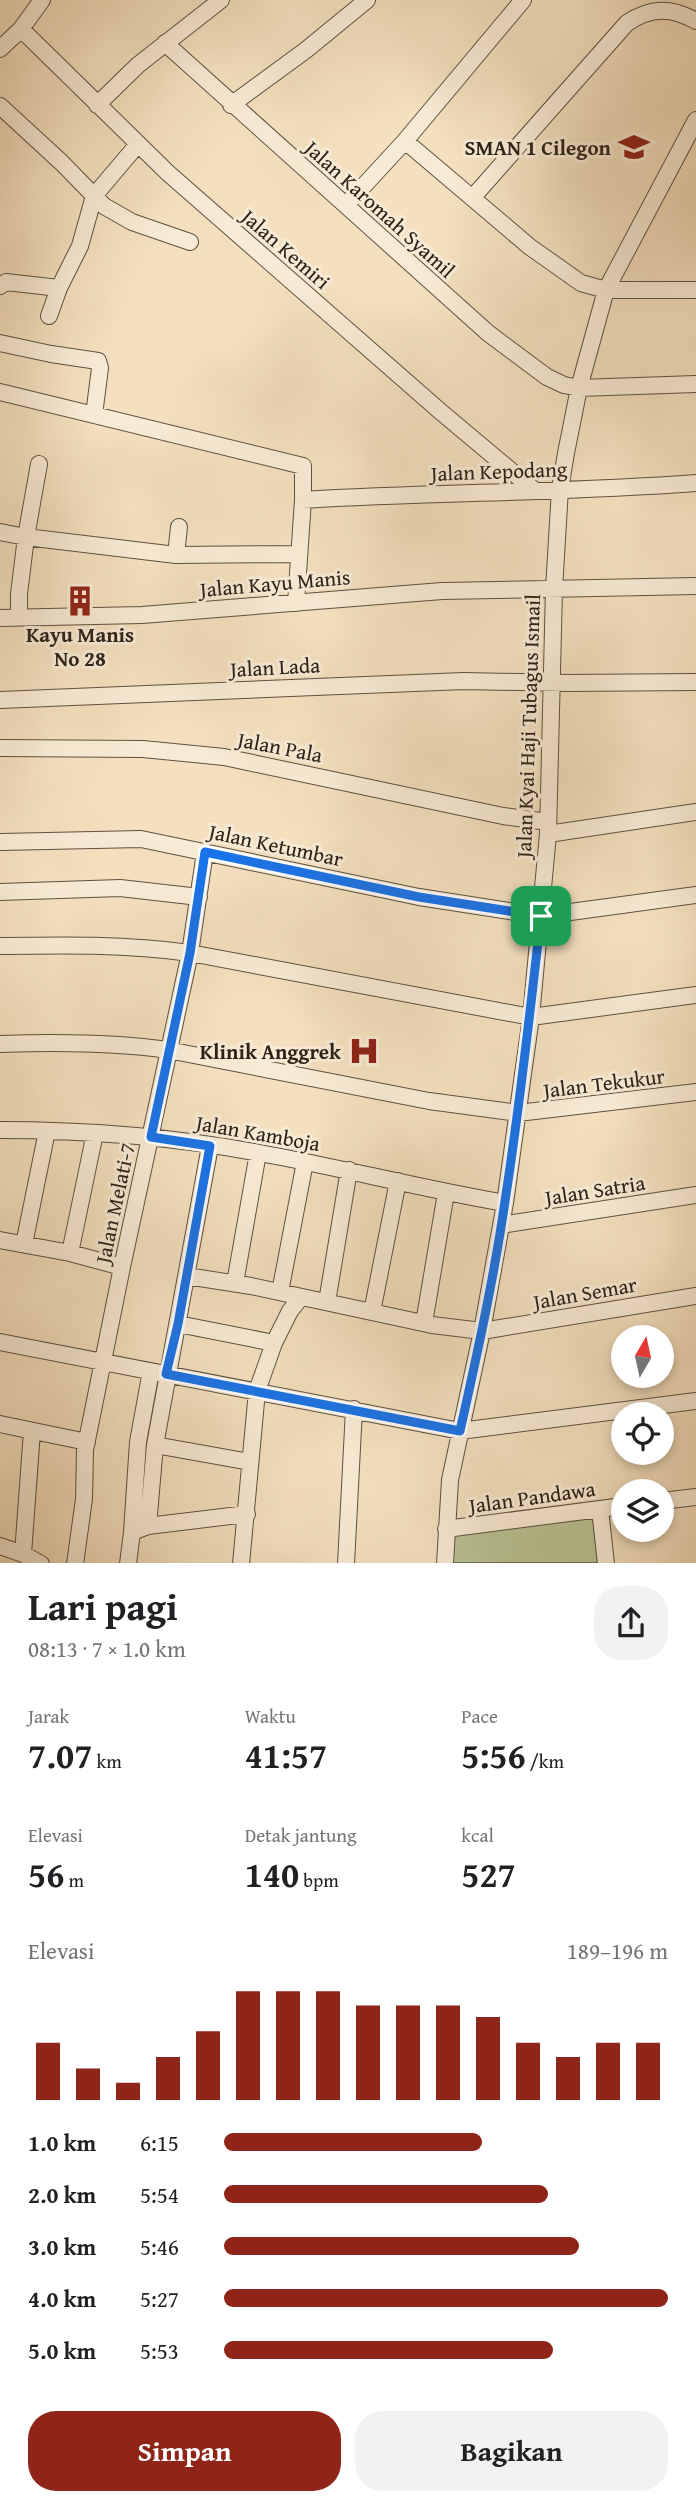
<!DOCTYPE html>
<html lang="id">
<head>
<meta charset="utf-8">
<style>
	:root { --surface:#fff; --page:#f2f2f2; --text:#202124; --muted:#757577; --accent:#8f2418 }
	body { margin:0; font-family:"Gentium Book Plus",serif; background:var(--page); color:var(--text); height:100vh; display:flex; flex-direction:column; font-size:26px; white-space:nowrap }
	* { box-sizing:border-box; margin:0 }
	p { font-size:23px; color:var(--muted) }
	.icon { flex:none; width:38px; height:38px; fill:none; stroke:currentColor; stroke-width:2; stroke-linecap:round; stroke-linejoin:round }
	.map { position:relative; height:1563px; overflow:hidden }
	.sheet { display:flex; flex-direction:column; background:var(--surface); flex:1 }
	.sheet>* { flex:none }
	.needle { width:46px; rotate:9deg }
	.fabs { position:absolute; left:611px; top:1325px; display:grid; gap:14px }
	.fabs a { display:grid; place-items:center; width:63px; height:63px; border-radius:50%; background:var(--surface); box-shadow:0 4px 10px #0003; font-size:35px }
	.pin { position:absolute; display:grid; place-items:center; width:60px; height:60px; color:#fff; margin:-30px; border-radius:14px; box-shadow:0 4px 10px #0006 }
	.round { display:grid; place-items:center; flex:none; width:74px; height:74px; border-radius:28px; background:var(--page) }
	.headline { display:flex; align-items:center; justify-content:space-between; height:119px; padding:0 28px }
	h1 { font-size:38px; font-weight:700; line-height:52px }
	.figures { display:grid; grid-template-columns:repeat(3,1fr); gap:10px; height:119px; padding:7px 28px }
	.figures div { display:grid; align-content:center }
	.figures b { font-size:35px; font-weight:700 }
	.figures small { font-size:19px; font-weight:400 }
	.figures p { font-size:19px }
	.chart { height:196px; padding:14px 28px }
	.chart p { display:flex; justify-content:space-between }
	.chart svg { width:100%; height:126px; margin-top:7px; stroke:var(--accent); stroke-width:6 }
	.button { display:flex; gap:14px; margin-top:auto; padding:14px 28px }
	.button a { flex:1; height:80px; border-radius:28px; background:var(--accent); color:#fff; font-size:28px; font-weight:700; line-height:80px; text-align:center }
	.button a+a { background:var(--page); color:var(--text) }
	ul { padding:0 28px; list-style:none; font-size:23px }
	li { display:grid; grid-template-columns:112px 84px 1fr; align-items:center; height:52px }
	li i { height:18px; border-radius:9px; background:var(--accent) }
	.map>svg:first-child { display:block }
</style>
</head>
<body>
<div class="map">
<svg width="696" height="1564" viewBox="0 0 696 1564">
	<rect width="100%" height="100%" fill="#f4e0bf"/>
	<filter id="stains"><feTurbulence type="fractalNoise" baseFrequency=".00286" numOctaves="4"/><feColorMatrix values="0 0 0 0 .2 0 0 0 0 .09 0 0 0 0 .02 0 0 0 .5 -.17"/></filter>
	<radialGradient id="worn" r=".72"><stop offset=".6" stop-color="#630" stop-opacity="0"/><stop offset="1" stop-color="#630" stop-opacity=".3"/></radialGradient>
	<path fill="#b9c394" stroke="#727256" stroke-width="2" d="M 593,1516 L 598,1563 L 451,1563 L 450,1536 Z"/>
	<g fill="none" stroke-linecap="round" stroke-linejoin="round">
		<g stroke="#5d5142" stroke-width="18">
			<path id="minor" d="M 21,29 L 168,173 L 441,412 L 534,490
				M 165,43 L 488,333 L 547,377 L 564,385 L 579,388 L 696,384
				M 0,49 L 21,29 L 42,0
				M 97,105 L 138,65 L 221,0
				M 231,105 L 306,50 L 367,0
				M 0,106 L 62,163 L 104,206 L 132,222 L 190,242
				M 405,141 L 530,247 L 581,283 L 606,290 L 696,290
				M 473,197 L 627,23 C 651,7 671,7 696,21
				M 347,204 L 405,141 L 523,0
				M 0,286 L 6,282 L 59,288 L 80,246 L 94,196 L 138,144
				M 49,316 L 59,288
				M 0,343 L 51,354 L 98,361 L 100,368 L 94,415
				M 0,392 L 303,466 L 303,500 L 296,603
				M 39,464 L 26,537 L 176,555 L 299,554
				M 303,500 C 434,492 565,493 696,483
				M 0,532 L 26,537 L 19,594 L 19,618
				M 176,555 L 179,527
				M 0,618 L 142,615 L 442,591 L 696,586
				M 0,700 L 464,681 L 567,683 L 696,682
				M 0,748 L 143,749 L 224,757 L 503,816 L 548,822
				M 548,834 L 696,812
				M 0,842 L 141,839 L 419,897 L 541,916 L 696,895
				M 0,892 L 120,888 L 199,897
				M 0,946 C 64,945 126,944 190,953 L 531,1017 L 696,995
				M 0,1044 C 57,1042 112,1042 168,1050 L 429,1101 L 518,1113 L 696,1092
				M 0,1130 C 87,1130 174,1137 260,1153 C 342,1168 423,1189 505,1203
				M 501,1225 L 696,1195
				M 0,1240 L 70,1253 L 122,1267
				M 24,1244 L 47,1131
				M 70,1253 L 95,1133
				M 187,1276 L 251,1286 L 432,1325 L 482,1331 L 696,1296
				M 235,1283 L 258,1153
				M 280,1292 L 305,1162
				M 327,1302 L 349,1170
				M 372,1312 L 398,1181
				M 424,1323 L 446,1193
				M 178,1324 L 274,1343
				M 0,1342 L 460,1431 L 696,1401
				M 0,1424 L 87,1442
				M 155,1445 L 210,1146
				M 662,1501 L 696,1497
				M 600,1509 L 606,1564
				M 148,1526 L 155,1445 L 250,1462
				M 446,1529 L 623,1506
				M 132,1532 L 138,1442 L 151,1371
				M 0,1546 L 23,1554 L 41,1564
				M 23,1554 L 32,1431
				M 75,1564 L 84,1499 L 85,1450 L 122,1267 L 190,953 L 205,852
				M 128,1564 L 132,1532 L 148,1526 L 247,1514
				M 241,1564 L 257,1391 L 274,1343 L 290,1311 L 301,1297
				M 346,1564 L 354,1409
				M 445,1564 L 450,1480 L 482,1331 L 505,1203 L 531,1017 L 548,834 L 554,589 L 560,489 L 566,453 L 579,388 L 606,290 L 696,120"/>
		</g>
		<use href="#minor" stroke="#f8ebd5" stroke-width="16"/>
	</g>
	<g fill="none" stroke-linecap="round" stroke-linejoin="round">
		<g stroke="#fff" stroke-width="14">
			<path id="route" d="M 205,852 L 419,897 L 541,916 C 530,1011 520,1106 505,1201 C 494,1278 477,1355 460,1431 L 166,1374 L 178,1324 L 210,1146 L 151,1137 L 190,953 Z"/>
		</g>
		<use href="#route" stroke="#1a73e8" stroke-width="9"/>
	</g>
	<defs>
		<g id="school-bare" transform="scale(2.415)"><path d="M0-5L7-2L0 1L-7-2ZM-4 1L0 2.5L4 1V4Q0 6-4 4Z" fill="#8f2418" stroke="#f8ebd5" stroke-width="2.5" paint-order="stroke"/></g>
		<g id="building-bare" transform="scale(2.415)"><path d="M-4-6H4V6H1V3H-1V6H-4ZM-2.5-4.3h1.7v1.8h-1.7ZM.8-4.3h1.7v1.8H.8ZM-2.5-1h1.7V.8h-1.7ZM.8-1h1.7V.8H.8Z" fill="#8f2418" stroke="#f8ebd5" stroke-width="2.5" paint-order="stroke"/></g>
		<g id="hospital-bare" transform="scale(2.415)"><path d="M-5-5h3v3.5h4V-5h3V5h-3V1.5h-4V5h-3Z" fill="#8f2418" stroke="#f8ebd5" stroke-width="2.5" paint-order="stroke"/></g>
	</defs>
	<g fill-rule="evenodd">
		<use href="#school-bare" x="634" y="147"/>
		<use href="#building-bare" x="80" y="601"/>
		<use href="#hospital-bare" x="364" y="1051"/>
	</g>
	<g text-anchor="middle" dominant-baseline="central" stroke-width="6" stroke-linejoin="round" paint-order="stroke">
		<g font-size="21" font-weight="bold" fill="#2b2119" stroke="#f8ebd5" text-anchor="end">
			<text x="611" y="147">SMAN 1 Cilegon</text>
			<text x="80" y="634" text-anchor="middle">Kayu Manis<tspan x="80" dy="24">No 28</tspan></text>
			<text x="341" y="1051">Klinik Anggrek</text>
		</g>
		<g font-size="21" fill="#2b2119" stroke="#f8ebd5">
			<text transform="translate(380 209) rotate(42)">Jalan Karomah Syamil</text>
			<text transform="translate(286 249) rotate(41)">Jalan Kemiri</text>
			<text transform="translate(499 471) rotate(-2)">Jalan Kepodang</text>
			<text transform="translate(275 583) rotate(-5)">Jalan Kayu Manis</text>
			<text transform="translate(275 667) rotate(-3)">Jalan Lada</text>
			<text transform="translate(528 726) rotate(-88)">Jalan Kyai Haji Tubagus Ismail</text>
			<text transform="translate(280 747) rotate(11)">Jalan Pala</text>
			<text transform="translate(276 845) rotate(12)">Jalan Ketumbar</text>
			<text transform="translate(604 1083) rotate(-7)">Jalan Tekukur</text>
			<text transform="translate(258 1133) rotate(10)">Jalan Kamboja</text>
			<text transform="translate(595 1190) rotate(-9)">Jalan Satria</text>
			<text transform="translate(115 1203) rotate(-78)">Jalan Melati-7</text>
			<text transform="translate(585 1293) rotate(-10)">Jalan Semar</text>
			<text transform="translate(532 1497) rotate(-8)">Jalan Pandawa</text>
		</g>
	</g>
	<rect width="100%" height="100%" filter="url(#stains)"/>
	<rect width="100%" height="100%" fill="url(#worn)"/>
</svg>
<div class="fabs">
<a><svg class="needle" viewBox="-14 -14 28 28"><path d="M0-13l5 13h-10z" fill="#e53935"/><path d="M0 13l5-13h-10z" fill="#757577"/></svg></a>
<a><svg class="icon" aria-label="locate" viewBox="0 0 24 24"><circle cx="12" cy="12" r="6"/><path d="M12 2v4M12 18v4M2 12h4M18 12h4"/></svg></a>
<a><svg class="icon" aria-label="layers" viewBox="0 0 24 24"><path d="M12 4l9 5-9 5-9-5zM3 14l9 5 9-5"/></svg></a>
</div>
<div class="pin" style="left:541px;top:916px;background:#1e9e55"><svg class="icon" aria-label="arrive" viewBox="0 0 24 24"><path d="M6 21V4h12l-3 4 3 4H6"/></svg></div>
</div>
<section class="sheet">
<div class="headline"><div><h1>Lari pagi</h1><p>08:13 · 7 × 1.0 km</p></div><a class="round"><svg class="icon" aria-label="share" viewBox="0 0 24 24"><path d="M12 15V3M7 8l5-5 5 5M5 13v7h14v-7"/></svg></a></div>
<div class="figures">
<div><p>Jarak</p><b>7.07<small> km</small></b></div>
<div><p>Waktu</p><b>41:57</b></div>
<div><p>Pace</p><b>5:56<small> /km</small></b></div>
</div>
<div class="figures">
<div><p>Elevasi</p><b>56<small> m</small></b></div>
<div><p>Detak jantung</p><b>140<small> bpm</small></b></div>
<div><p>kcal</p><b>527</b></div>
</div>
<div class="chart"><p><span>Elevasi</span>189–196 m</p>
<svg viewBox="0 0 160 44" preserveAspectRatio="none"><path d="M5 44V24M15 44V33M25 44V38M35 44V29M45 44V20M55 44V6M65 44V6M75 44V6M85 44V11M95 44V11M105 44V11M115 44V15M125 44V24M135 44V29M145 44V24M155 44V24"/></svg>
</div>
<ul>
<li><b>1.0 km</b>6:15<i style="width:58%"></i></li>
<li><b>2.0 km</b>5:54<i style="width:73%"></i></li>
<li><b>3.0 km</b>5:46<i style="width:80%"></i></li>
<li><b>4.0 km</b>5:27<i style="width:100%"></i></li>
<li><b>5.0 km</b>5:53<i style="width:74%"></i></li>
</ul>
<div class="button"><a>Simpan</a><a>Bagikan</a></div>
</section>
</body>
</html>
